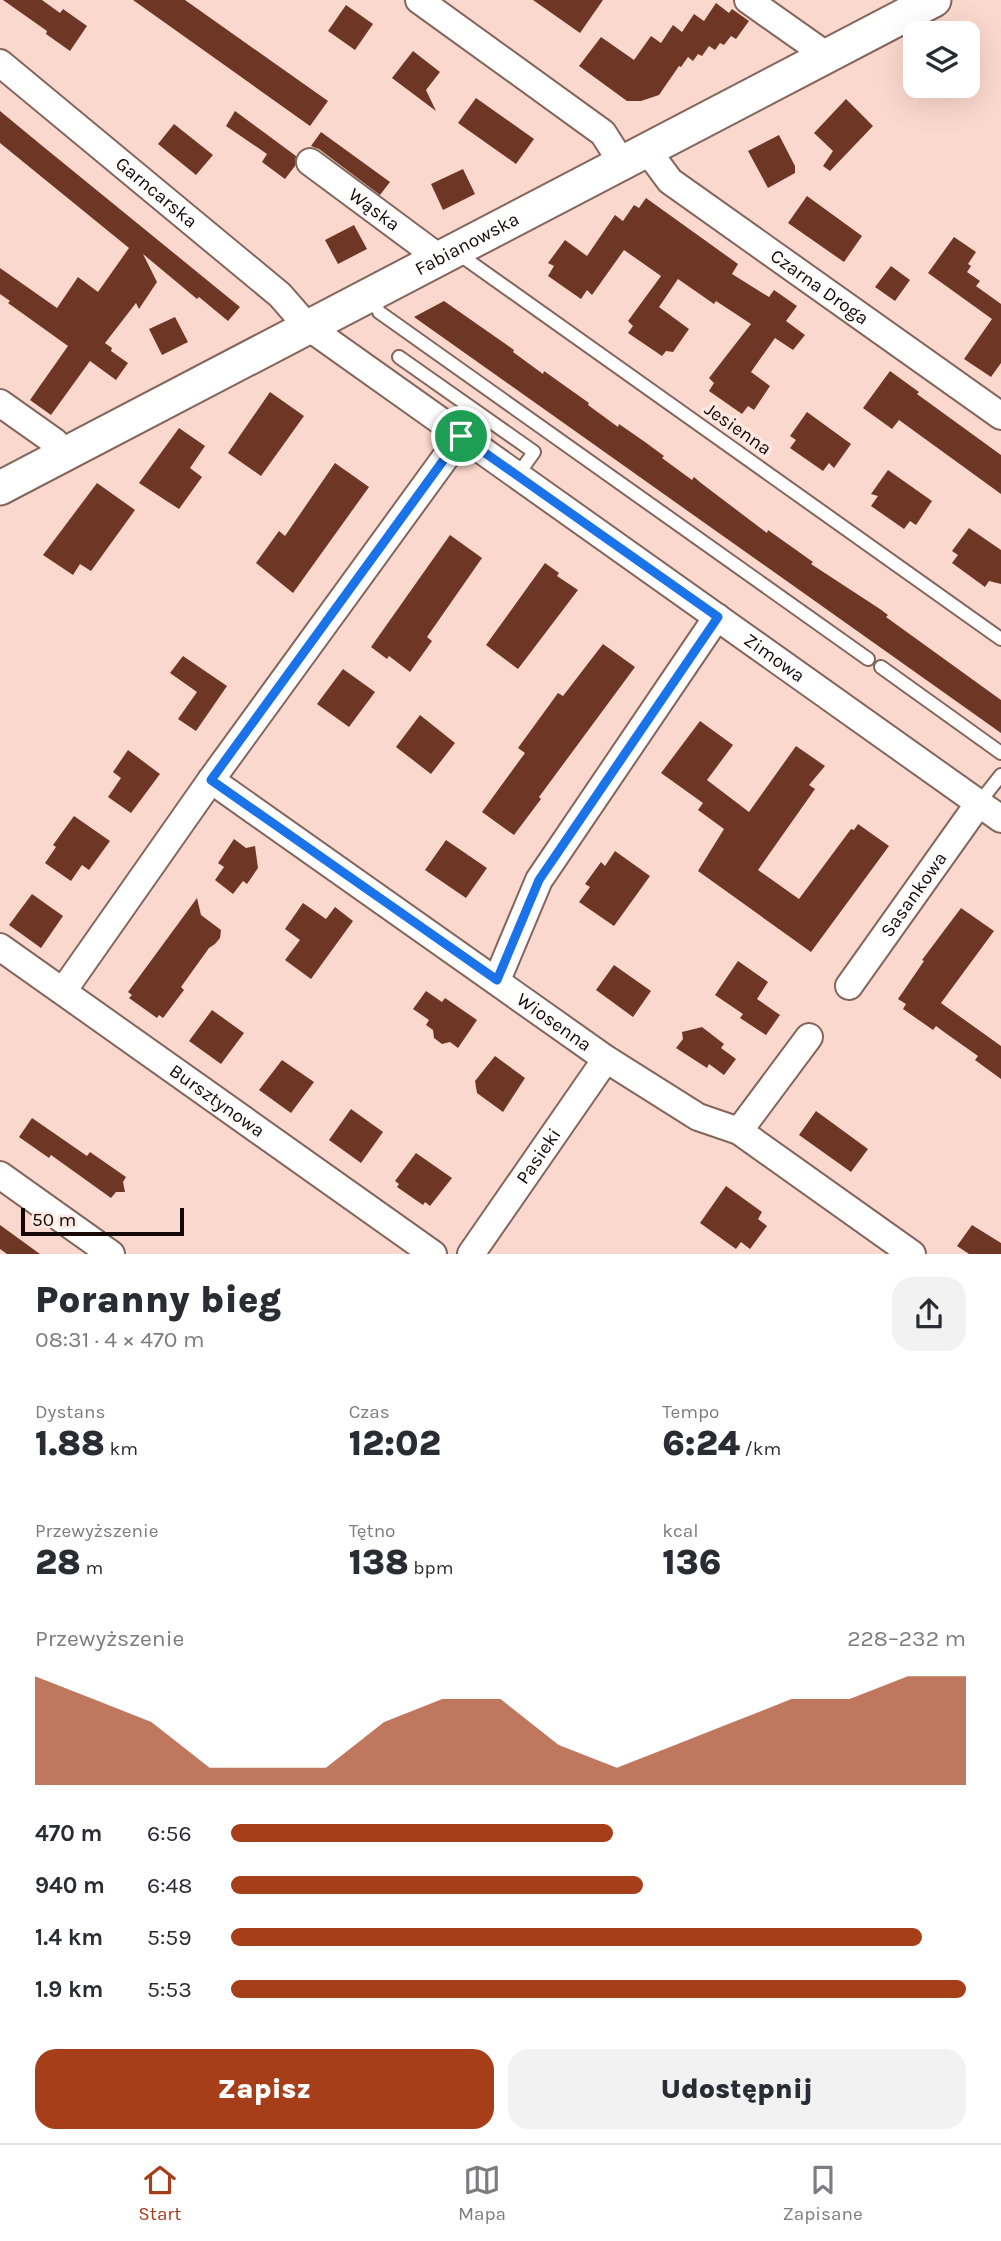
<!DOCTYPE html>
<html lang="pl">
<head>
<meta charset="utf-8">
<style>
	:root { --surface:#fff; --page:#f2f2f3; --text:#2b2b33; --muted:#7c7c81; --line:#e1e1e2; --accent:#a53e19 }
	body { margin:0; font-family:Karla,sans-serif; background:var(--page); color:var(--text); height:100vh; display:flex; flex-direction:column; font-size:26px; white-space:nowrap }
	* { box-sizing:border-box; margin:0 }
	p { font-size:23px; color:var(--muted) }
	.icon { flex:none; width:38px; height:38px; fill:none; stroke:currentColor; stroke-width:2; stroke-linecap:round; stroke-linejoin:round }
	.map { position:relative; height:1254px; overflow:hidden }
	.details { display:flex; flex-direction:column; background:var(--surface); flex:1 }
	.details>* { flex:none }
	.tools { position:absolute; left:903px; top:21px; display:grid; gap:14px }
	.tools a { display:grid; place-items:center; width:77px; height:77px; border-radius:14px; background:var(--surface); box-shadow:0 7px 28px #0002; font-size:35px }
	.scale { position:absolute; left:21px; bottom:18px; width:163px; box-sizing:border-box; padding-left:7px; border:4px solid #140906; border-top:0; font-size:19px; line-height:24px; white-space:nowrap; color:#140906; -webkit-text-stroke:5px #fee9e2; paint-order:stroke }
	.pin { position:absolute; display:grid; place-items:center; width:60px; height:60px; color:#fff; margin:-30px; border:4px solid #fff; border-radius:50%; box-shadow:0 2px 7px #0007 }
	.round { display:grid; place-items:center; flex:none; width:74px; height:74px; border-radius:21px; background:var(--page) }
	.headline { display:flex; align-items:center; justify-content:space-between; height:119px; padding:0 35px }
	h1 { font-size:38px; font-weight:800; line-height:52px }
	.metrics { display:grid; grid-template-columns:repeat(3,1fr); gap:10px; height:119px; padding:7px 35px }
	.metrics div { display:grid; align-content:center }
	.metrics b { font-size:35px; font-weight:800 }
	.metrics small { font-size:19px; font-weight:400 }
	.metrics p { font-size:19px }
	.chart { height:196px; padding:14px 35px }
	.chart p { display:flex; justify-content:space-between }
	.chart svg { width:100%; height:126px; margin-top:7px; fill:var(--accent); opacity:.7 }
	.primary-button { display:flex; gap:14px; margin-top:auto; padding:14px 35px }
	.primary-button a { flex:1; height:80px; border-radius:21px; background:var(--accent); color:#fff; font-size:28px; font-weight:800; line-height:80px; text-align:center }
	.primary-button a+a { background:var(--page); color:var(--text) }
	ul { padding:0 35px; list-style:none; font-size:23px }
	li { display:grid; grid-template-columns:112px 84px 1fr; align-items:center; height:52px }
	li i { height:18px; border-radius:9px; background:var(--accent) }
	.dock { display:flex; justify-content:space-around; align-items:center; height:98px; border-top:2px solid var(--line); background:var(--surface); font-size:19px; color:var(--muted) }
	.dock a { display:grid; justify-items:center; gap:4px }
	.dock .selected { color:var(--accent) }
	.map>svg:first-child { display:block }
</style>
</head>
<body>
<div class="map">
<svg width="1001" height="1254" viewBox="0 0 1001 1254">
	<rect width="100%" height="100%" fill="#fbd8cd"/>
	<path fill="#6e3725" d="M 3,0 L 42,0 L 60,13 L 63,9 L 87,26 L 70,51 L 46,34 L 47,31 Z
		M 133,0 L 185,0 L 328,101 L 310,126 Z
		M 533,0 L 603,0 L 580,33 Z
		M 716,3 L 729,13 L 732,9 L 749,21 L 736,39 L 731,36 L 724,45 L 720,43 L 715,50 L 709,46 L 702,56 L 698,54 L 693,61 L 688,57 L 681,67 L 679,66 L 659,95 L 641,101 L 627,101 L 579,66 L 601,37 L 634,60 L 651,36 L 661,43 L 673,25 L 682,32 L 694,14 L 704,21 Z
		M 346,5 L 373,24 L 355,50 L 328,31 Z
		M 413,51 L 440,72 L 426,90 L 436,111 L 392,78 Z
		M 476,98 L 534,139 L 516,164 L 458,123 Z
		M 846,99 L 873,126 L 830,171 L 823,166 L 833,151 L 814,133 Z
		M 0,111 L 40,144 L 240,307 L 228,321 L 199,297 L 197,299 L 143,254 L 157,282 L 139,309 L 136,303 L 105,343 L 112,348 L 111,351 L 128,363 L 116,380 L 90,361 L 51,415 L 30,400 L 68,346 L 8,303 L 10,301 L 0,294 L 0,268 L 57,308 L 78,277 L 98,292 L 129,248 L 0,143 Z
		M 235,111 L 296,156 L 295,166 L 285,179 L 262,162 L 267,154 L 226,126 Z
		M 174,124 L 213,155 L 196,175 L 158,144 Z
		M 321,132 L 390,182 L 380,195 L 319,149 L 311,146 Z
		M 779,135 L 795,166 L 795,173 L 768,188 L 748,151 Z
		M 463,169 L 475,194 L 443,210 L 431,184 Z
		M 807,196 L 862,236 L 844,262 L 788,223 Z
		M 646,198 L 738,264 L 732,274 L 769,297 L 774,290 L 797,306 L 786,321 L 805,335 L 793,350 L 775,338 L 751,372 L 770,386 L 754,410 L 748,406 L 742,414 L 709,391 L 714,383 L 709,378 L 751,324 L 716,301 L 714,304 L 678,279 L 659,307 L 689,329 L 673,352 L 666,351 L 662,356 L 628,333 L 633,326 L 628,321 L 661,276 L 624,250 L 592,295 L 587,290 L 581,299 L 548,276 L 554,266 L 548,263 L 565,240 L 587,256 L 615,215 L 623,221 L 634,205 L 639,208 Z
		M 354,225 L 367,249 L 338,264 L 325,240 Z
		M 954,237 L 976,252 L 968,264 L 971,266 L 967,272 L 980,281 L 976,286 L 1001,304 L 1001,363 L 991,377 L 964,359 L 992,319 L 928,273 Z
		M 891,266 L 910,280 L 895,301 L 875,287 Z
		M 444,301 L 507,345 L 514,350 L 513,352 L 543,374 L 544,371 L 589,403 L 588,405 L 618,427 L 619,424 L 645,442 L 664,456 L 662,458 L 692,480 L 694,477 L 701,483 L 767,533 L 768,530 L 813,562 L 811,564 L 880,609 L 888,615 L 886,617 L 1001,700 L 1001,733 L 414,317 Z
		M 175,317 L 188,342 L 162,355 L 149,329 Z
		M 890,371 L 919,392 L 917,394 L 1001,455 L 1001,494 L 899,420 L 892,429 L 863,408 Z
		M 270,392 L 304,416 L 261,476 L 228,453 Z
		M 807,412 L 851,444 L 834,468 L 829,463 L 823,471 L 790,448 L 796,440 L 790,436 Z
		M 179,428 L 205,446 L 190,468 L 202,477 L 179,509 L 139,483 Z
		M 335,463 L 369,487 L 293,593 L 256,563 L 279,531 L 285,536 Z
		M 888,470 L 932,501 L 916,525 L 910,521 L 904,529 L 871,506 L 878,496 L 871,494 Z
		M 97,483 L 135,510 L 91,571 L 80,564 L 73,575 L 43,555 Z
		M 969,528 L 1001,550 L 1001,584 L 989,581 L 985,587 L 952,563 L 958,555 L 952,551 Z
		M 450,535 L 482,558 L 427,637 L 432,641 L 410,672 L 389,656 L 387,659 L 371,647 Z
		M 545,563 L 559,573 L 557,576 L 578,590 L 518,669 L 486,645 Z
		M 603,644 L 635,667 L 539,797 L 541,799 L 514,835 L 482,812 L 525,753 L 518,748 L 558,693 L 563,696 Z
		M 183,656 L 227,686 L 196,731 L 178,719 L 197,692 L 170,673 Z
		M 343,669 L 375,692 L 349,727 L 317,704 Z
		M 420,715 L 455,743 L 431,774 L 396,747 Z
		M 700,721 L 733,745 L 707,780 L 749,812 L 796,746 L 825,766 L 809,785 L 815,789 L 758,870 L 799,899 L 851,829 L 854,830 L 858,824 L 889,846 L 811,952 L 698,871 L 724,829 L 698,810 L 703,803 L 661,773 Z
		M 128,750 L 160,774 L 131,813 L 108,797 L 121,778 L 113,772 Z
		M 74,816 L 110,841 L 89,870 L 82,865 L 71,881 L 45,863 L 56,847 L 53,845 Z
		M 234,839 L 246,848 L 255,846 L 258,868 L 247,884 L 243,881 L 233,894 L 215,880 L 224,867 L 218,863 Z
		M 446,840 L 487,868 L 466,898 L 425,870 Z
		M 615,851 L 650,876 L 614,926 L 579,902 L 590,887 L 585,884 L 601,862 L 605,866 Z
		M 32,894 L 63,916 L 41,948 L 9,925 Z
		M 197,898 L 201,915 L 221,930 L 220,938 L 215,944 L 209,948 L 181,987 L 184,990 L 163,1018 L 159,1015 L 157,1018 L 129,998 L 132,995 L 128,992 Z
		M 303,903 L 326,919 L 335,907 L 353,921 L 311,979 L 285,960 L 300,940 L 285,929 Z
		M 961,908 L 994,931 L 941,1003 L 1001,1046 L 1001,1079 L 975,1060 L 978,1056 L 944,1032 L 936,1026 L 933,1030 L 903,1009 L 906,1004 L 898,999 L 924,961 L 922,960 Z
		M 738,961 L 768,982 L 757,999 L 780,1015 L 766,1035 L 740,1018 L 743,1014 L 715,995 Z
		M 614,965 L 651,991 L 633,1017 L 596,990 Z
		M 426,991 L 442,1002 L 445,998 L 477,1020 L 458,1048 L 450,1042 L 442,1044 L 434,1038 L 433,1030 L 426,1025 L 429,1020 L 413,1009 Z
		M 212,1010 L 244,1033 L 221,1064 L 189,1041 Z
		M 702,1027 L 724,1044 L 721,1048 L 736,1059 L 724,1075 L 709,1064 L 707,1068 L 676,1048 L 683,1039 L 682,1032 Z
		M 495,1056 L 525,1078 L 503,1112 L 477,1093 L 475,1081 Z
		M 282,1060 L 314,1082 L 291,1113 L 259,1090 Z
		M 351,1109 L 383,1132 L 361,1163 L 329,1140 Z
		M 816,1111 L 868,1149 L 851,1172 L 799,1135 Z
		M 32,1118 L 87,1156 L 90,1152 L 126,1177 L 123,1182 L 125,1192 L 116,1192 L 111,1198 L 51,1155 L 49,1158 L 19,1137 Z
		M 416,1153 L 452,1178 L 430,1206 L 425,1202 L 423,1205 L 397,1187 L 399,1184 L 395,1181 Z
		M 726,1186 L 762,1212 L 758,1219 L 767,1226 L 750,1249 L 741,1242 L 736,1249 L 700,1223 Z
		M 0,1225 L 40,1254 L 7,1254 L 0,1249 Z
		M 972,1225 L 1001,1243 L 1001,1254 L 969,1254 L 957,1246 Z"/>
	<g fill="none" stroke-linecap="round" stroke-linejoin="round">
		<g stroke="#83655b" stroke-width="16">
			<path id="service" d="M 456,252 L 1001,639
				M 376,305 L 379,312 L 868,659
				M 399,357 L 534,452 L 517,476
				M 881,667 L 1001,753
				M 979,803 L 1001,775"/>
		</g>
		<g stroke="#83655b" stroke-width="30">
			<g id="minor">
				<path d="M 419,0 L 603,133 L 622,163"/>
				<path d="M 748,0 L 826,55"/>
				<path id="s1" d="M 0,63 L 280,295 L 307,326 L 1001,819"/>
				<path id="s2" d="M 647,150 L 670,181 L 1001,416"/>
				<path id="s3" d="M 310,162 L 438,257"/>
				<path d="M 0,403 L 55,442 L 63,455"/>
				<path id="s4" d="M 211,780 L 606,1059 L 698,1117 L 739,1131 L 912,1254"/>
				<path id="s5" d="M 0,947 L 433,1254"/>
				<path d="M 497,980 L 539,880 L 717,617"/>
				<path id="s6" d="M 849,986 L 979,803"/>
				<path d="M 63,991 L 211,780 L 461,436"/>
				<path d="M 739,1131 L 809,1037"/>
				<path d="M 0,1175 L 111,1254"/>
				<path id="s7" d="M 471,1254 L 606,1059"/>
			</g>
		</g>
		<g stroke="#83655b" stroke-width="37">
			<g id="tertiary">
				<path id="s8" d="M 0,488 L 934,0"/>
			</g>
		</g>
		<use href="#service" stroke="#fff" stroke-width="12"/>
		<use href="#minor" stroke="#fff" stroke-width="26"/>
		<use href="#tertiary" stroke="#fff" stroke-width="33"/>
	</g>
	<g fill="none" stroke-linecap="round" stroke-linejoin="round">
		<g stroke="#fff" stroke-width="14">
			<path id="route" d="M 461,436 L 718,617 L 539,880 L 497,980 L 211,780 Z"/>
		</g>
		<use href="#route" stroke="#1a73e8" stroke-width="9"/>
	</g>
	<g text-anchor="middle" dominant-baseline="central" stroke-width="7" stroke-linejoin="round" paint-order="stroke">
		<g font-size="19" fill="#140906" stroke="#fee9e2">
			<text stroke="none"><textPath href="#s1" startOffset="203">Garncarska</textPath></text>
			<text stroke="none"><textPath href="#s3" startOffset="80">Wąska</textPath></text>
			<text stroke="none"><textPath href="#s8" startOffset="527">Fabianowska</textPath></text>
			<text stroke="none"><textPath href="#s2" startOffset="222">Czarna Droga</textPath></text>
			<text transform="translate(738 429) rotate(35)">Jesienna</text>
			<text stroke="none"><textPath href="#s1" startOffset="978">Zimowa</textPath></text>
			<text stroke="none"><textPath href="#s6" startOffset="112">Sasankowa</textPath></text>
			<text stroke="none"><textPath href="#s4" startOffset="420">Wiosenna</textPath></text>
			<text stroke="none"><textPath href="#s5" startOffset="266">Bursztynowa</textPath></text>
			<text stroke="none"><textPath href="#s7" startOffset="119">Pasieki</textPath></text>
		</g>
	</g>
</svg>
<div class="tools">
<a><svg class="icon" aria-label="layers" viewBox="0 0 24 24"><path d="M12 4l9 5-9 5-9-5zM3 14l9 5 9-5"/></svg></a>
</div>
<div class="scale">50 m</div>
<div class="pin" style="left:461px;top:436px;background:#1e9e55"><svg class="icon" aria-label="arrive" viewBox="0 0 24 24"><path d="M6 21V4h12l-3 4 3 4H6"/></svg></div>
</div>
<section class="details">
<div class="headline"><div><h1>Poranny bieg</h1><p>08:31 · 4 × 470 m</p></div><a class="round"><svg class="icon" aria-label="share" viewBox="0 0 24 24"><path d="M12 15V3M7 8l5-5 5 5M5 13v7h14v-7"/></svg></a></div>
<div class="metrics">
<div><p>Dystans</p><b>1.88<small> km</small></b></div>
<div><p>Czas</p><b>12:02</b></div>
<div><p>Tempo</p><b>6:24<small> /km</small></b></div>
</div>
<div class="metrics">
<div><p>Przewyższenie</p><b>28<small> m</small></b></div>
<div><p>Tętno</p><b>138<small> bpm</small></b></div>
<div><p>kcal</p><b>136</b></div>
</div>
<div class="chart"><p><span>Przewyższenie</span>228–232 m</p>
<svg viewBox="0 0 160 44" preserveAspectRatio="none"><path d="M0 44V6L10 14L20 22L30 38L40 38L50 38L60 22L70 14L80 14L90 30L100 38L110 30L120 22L130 14L140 14L150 6L160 6V44z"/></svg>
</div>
<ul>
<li><b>470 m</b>6:56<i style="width:52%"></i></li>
<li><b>940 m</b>6:48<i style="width:56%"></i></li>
<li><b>1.4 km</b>5:59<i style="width:94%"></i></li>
<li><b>1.9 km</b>5:53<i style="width:100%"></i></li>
</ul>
<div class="primary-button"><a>Zapisz</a><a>Udostępnij</a></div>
</section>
<nav class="dock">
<a class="selected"><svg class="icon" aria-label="home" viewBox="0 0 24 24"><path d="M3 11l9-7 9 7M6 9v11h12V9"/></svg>Start</a>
<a><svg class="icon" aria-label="map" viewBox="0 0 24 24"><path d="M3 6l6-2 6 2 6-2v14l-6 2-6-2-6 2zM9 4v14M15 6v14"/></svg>Mapa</a>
<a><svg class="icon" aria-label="saved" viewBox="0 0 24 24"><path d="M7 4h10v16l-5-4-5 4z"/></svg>Zapisane</a>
</nav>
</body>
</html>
